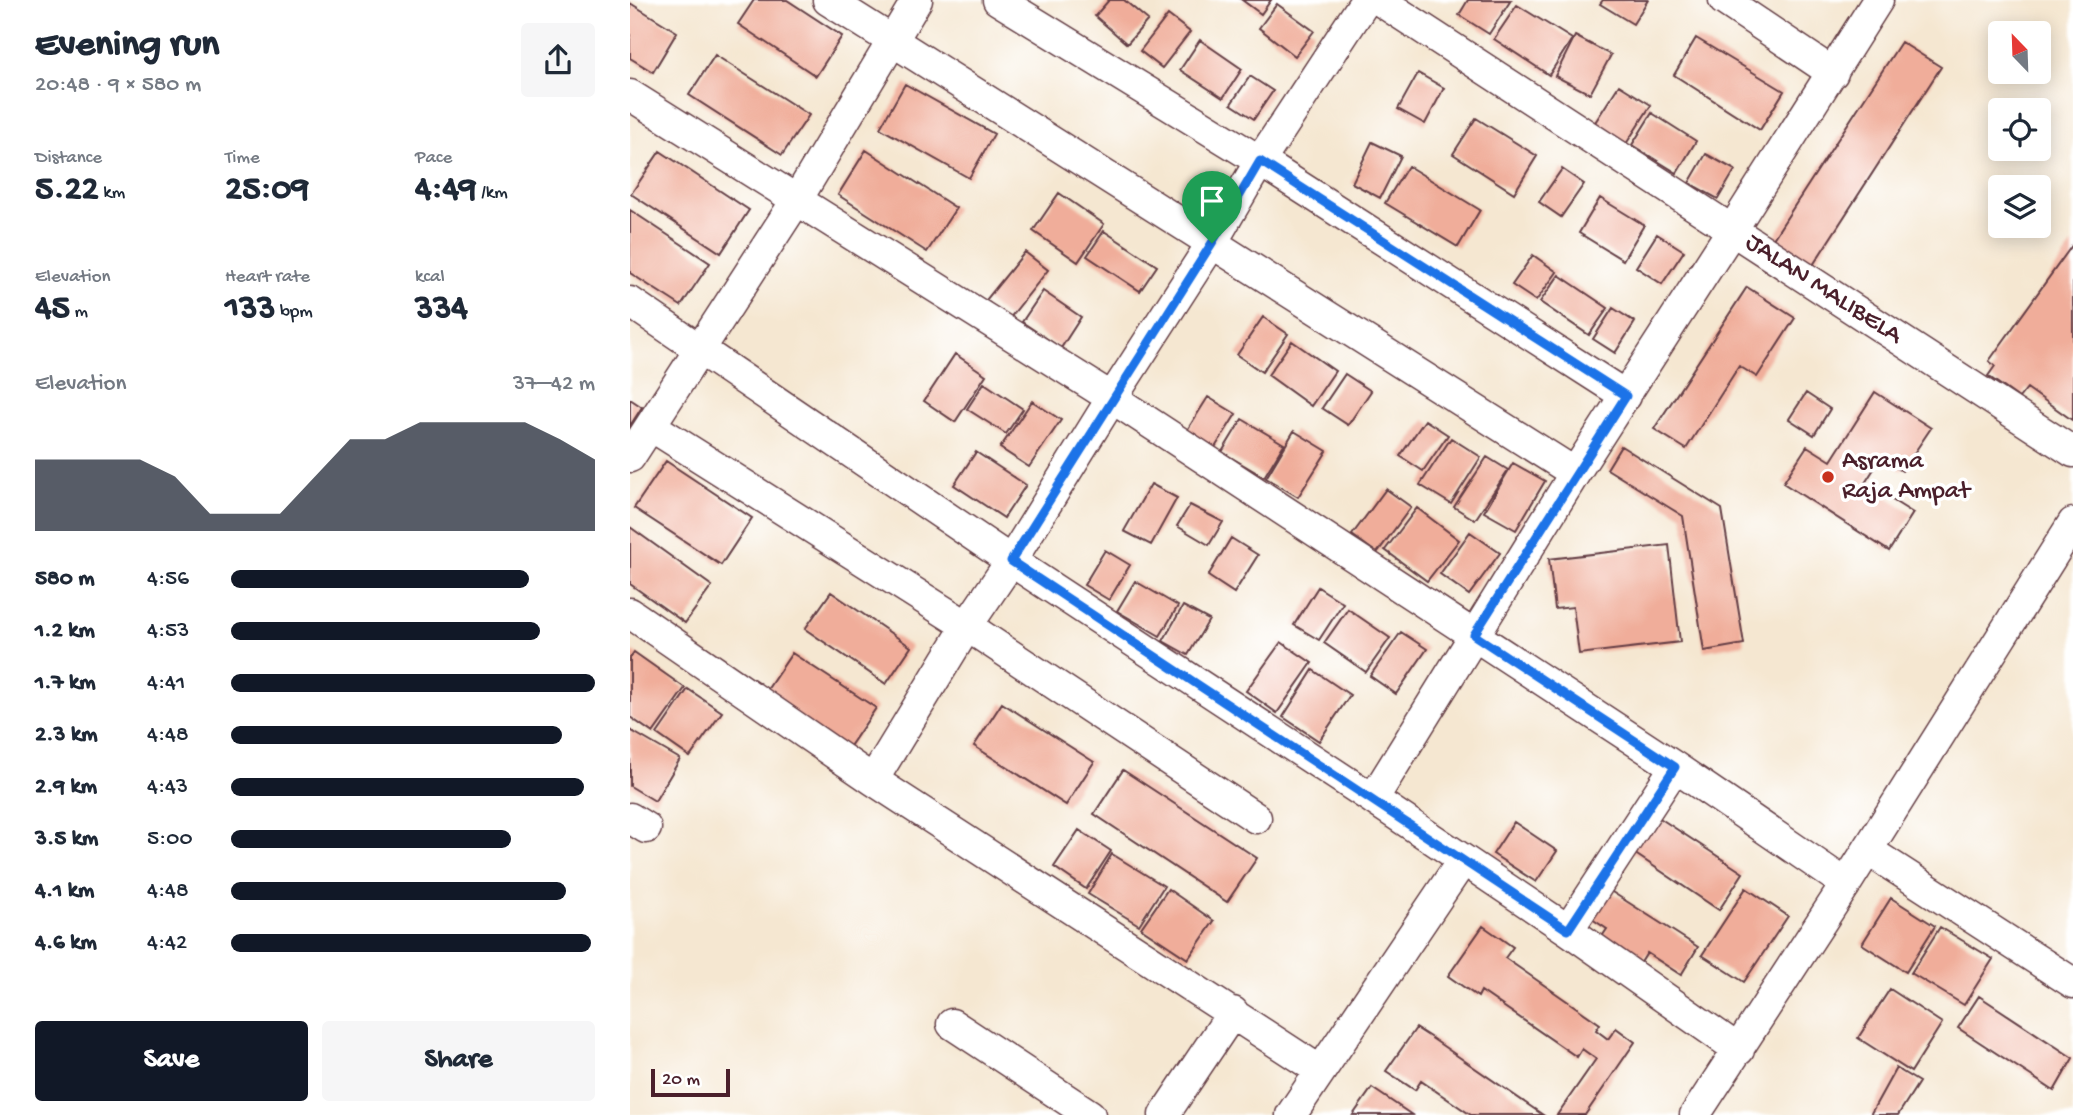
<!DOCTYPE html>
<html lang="en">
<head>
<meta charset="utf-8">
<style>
	:root { --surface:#fff; --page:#f6f6f7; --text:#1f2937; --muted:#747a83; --accent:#111827 }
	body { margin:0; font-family:"Gochi Hand",sans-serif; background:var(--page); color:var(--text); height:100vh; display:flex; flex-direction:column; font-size:26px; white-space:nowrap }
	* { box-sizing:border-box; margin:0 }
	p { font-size:23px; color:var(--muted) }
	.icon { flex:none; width:38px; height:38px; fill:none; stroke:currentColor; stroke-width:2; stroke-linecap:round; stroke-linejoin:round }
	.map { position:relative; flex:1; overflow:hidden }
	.panel { display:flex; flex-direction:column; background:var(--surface); width:630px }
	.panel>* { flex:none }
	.needle { width:46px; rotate:337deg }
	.tools { position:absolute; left:1358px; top:21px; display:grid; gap:14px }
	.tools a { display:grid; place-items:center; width:63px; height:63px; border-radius:7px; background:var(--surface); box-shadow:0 4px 18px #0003; font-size:35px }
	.scale { position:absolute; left:21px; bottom:18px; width:79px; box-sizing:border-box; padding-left:7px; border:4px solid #4a1f2b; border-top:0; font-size:19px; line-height:24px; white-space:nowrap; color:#4a1f2b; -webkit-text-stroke:5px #fff; paint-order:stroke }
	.pin { position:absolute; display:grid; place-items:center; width:60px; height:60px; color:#fff; margin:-72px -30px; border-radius:50% 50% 50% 0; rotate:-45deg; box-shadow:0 0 7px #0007 }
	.pin .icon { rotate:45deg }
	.round { display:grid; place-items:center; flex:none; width:74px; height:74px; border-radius:7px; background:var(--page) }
	.overview { display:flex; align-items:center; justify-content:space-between; height:119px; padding:0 35px }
	h1 { font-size:38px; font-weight:700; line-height:52px }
	.figures { display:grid; grid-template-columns:repeat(3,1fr); gap:10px; height:119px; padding:7px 35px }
	.figures div { display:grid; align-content:center }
	.figures b { font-size:35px; font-weight:700 }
	.figures small { font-size:19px; font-weight:400 }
	.figures p { font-size:19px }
	.chart { height:196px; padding:14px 35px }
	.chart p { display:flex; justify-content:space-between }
	.chart svg { width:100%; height:126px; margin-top:7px; fill:var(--accent); opacity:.7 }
	.primary-button { display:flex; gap:14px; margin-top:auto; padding:14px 35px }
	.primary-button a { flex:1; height:80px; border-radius:7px; background:var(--accent); color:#fff; font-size:28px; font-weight:700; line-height:80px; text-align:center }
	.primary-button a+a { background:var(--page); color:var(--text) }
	ul { padding:0 35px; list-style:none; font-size:23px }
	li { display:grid; grid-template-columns:112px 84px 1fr; align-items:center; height:52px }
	li i { height:18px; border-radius:9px; background:var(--accent) }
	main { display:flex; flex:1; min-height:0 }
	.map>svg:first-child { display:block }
</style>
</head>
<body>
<main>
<section class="panel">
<div class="overview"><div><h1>Evening run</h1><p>20:48 · 9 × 580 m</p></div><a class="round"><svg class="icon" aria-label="share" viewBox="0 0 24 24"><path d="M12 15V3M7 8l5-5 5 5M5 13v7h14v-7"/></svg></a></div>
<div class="figures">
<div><p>Distance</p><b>5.22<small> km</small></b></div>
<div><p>Time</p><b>25:09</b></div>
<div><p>Pace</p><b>4:49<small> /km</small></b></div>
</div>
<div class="figures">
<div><p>Elevation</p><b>45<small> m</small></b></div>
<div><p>Heart rate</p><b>133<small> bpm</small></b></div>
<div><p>kcal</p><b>334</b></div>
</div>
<div class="chart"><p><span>Elevation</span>37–42 m</p>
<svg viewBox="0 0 160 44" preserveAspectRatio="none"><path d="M0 44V19L10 19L20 19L30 19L40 25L50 38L60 38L70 38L80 25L90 12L100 12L110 6L120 6L130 6L140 6L150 12L160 19V44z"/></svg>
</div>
<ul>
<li><b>580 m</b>4:56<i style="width:82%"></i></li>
<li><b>1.2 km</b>4:53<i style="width:85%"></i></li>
<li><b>1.7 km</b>4:41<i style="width:100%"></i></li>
<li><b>2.3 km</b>4:48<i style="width:91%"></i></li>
<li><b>2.9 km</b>4:43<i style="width:97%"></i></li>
<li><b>3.5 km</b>5:00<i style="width:77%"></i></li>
<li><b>4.1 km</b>4:48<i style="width:92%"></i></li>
<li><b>4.6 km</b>4:42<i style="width:99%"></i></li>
</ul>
<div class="primary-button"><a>Save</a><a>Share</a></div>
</section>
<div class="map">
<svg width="1443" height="1115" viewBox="0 0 1443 1115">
	<rect width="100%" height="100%" fill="#fff"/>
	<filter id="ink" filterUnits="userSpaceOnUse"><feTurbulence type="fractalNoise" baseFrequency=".0143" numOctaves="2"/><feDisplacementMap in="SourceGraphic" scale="14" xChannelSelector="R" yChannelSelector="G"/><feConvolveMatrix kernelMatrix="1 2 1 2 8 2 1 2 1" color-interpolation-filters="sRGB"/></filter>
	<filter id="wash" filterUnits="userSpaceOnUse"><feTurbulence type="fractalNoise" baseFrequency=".00686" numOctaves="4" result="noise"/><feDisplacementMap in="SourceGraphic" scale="28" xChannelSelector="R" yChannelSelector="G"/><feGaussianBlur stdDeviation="1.57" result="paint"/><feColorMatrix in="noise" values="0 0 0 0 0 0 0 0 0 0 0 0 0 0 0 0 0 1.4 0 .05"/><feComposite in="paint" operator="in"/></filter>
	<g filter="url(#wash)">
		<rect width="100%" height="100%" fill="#f5e7d1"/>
		<g id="blocks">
			<path fill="#f0ad9a" d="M 124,0 L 157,0 L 212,36 L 186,76 L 108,24 Z
				M 479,0 L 494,0 L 518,20 L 497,44 L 465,16 Z
				M 612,0 L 641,0 L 631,14 Z
				M 838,0 L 881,0 L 859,34 L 829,15 Z
				M 973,0 L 1018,0 L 1003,24 L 970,4 Z
				M 0,3 L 47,32 L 23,72 L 0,58 Z
				M 647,4 L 684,31 L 665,56 L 629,28 Z
				M 887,5 L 942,39 L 919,75 L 864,39 Z
				M 538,15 L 560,32 L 532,68 L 510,51 Z
				M 945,36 L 981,55 L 960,94 L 925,76 Z
				M 1066,38 L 1154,91 L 1130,130 L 1044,75 Z
				M 570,40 L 612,69 L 593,98 L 550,70 Z
				M 1271,42 L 1311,67 L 1183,265 L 1143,239 Z
				M 85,55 L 179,115 L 152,155 L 59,95 Z
				M 788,73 L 814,88 L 795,124 L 768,109 Z
				M 620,76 L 643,91 L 624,119 L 601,104 Z
				M 275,84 L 364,134 L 339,178 L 250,128 Z
				M 989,85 L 1021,105 L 996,144 L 964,124 Z
				M 1022,113 L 1066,141 L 1047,173 L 1002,145 Z
				M 846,118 L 907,156 L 884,193 L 823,154 Z
				M 742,142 L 771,156 L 750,198 L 722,183 Z
				M 236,150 L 326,208 L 297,252 L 208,195 Z
				M 30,151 L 119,210 L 91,253 L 1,194 Z
				M 1076,154 L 1105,170 L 1088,199 L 1059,183 Z
				M 778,166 L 850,210 L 828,247 L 755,203 Z
				M 932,169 L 954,184 L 931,217 L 909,202 Z
				M 429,193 L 474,224 L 448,262 L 403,231 Z
				M 970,198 L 1014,225 L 993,260 L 949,233 Z
				M 0,210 L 80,263 L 51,306 L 0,273 Z
				M 474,231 L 527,266 L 510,291 L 457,256 Z
				M 1027,234 L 1054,251 L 1032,284 L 1006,267 Z
				M 1443,244 L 1443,418 L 1442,420 L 1397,388 L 1389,398 L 1358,376 L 1365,366 L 1359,361 Z
				M 395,252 L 418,270 L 379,319 L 356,300 Z
				M 903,255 L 927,272 L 906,301 L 882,285 Z
				M 929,275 L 978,308 L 959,335 L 910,302 Z
				M 1117,287 L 1165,318 L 1127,377 L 1109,366 L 1056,449 L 1024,429 Z
				M 413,291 L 451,317 L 431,348 L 392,322 Z
				M 983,308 L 1005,322 L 985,353 L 963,339 Z
				M 633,317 L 658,334 L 632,372 L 607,355 Z
				M 662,341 L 705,371 L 681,406 L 638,375 Z
				M 325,354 L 356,375 L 325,422 L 294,401 Z
				M 715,374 L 741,391 L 718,425 L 692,408 Z
				M 354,383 L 393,409 L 376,434 L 337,409 Z
				M 1245,392 L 1301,428 L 1272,471 L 1251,458 L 1235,483 L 1283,513 L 1259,551 L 1153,483 L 1177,446 L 1201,461 Z
				M 1176,393 L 1200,409 L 1184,435 L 1159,419 Z
				M 578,397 L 606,414 L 584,449 L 556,432 Z
				M 0,399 L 12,407 L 0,426 Z
				M 402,401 L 431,420 L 399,467 L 370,448 Z
				M 612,419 L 654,444 L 634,477 L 592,452 Z
				M 795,420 L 818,435 L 793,471 L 770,456 Z
				M 664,431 L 697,451 L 668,497 L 636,478 Z
				M 821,438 L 851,457 L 821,504 L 790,485 Z
				M 991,446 L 1092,509 L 1114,644 L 1074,651 L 1053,516 L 977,469 Z
				M 346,452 L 396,485 L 374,518 L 324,485 Z
				M 857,457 L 878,470 L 845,520 L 824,507 Z
				M 36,461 L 122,518 L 91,565 L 4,508 Z
				M 883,463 L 915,481 L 886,530 L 854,512 Z
				M 521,484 L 547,498 L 521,545 L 494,531 Z
				M 756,489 L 781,507 L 747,553 L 722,535 Z
				M 560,505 L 593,522 L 579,545 L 547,526 Z
				M 787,508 L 829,540 L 797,581 L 755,550 Z
				M 0,527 L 82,586 L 55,623 L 0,584 Z
				M 840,532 L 870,553 L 839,595 L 810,574 Z
				M 601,538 L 628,555 L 604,593 L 578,576 Z
				M 1039,545 L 1050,642 L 949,654 L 943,607 L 925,609 L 919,559 Z
				M 475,550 L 500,565 L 479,600 L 454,585 Z
				M 505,581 L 548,606 L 530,636 L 487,611 Z
				M 688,587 L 713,603 L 689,640 L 664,625 Z
				M 201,592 L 281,647 L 256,684 L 175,629 Z
				M 553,606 L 579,620 L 558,655 L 533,641 Z
				M 718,609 L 760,638 L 736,672 L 694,643 Z
				M 771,632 L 797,649 L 766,694 L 740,676 Z
				M 651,642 L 682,663 L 647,713 L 616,691 Z
				M 4,652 L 55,688 L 23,733 L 0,717 L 0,658 Z
				M 162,653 L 246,708 L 216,752 L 133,696 Z
				M 683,670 L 720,695 L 689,741 L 653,717 Z
				M 58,689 L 92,712 L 60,757 L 27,734 Z
				M 372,703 L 464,762 L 436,805 L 344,746 Z
				M 0,730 L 50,759 L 25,801 L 0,786 Z
				M 493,770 L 627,858 L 597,902 L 464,814 Z
				M 1019,811 L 1113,873 L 1089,910 L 995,847 Z
				M 884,822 L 927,851 L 906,882 L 863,854 Z
				M 449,830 L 481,851 L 456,889 L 424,867 Z
				M 482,854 L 534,886 L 509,925 L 458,894 Z
				M 971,885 L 1068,947 L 1051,975 L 1017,953 L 1005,972 L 965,947 L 977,929 L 953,913 Z
				M 1116,888 L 1158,916 L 1114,982 L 1072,955 Z
				M 538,889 L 584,921 L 558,959 L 511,928 Z
				M 1261,898 L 1305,926 L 1276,972 L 1232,944 Z
				M 853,926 L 883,947 L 875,958 L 970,1024 L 966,1030 L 978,1039 L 986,1028 L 1005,1042 L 955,1115 L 927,1115 L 966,1059 L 952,1049 L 947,1057 L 851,991 L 848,997 L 818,976 Z
				M 1310,927 L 1363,959 L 1334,1005 L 1281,973 Z
				M 1260,989 L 1312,1023 L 1281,1072 L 1228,1038 Z
				M 1349,996 L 1443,1058 L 1424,1091 L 1328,1028 Z
				M 786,1028 L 800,1037 L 913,1115 L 841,1115 L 791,1081 L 785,1090 L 756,1071 Z
				M 1266,1068 L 1289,1082 L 1268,1115 L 1240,1115 Z
				M 742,1088 L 782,1115 L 723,1115 Z"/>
		</g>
	</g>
	<g filter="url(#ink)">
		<use href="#blocks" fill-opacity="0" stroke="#643d44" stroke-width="2"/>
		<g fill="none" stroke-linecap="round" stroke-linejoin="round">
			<g stroke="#643d44" stroke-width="33">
				<path id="minor" d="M 198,0 L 582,243 L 630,161 L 996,396
					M 368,0 L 630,161 L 736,0
					M 1094,0 L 1203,73
					M 1248,0 L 1102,230 L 1443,452
					M 0,95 L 482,398 L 582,243 L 945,473
					M 0,302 L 381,561 L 482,398 L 1045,767 L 1216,884 L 1443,523
					M 21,426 L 337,626 L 626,818
					M 0,457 L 168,198 L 287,0
					M 0,613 L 243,780 L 337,626 L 381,561 L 743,799 L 945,473 L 1102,230 L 749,0
					M 1045,767 L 938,930 L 1109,1050
					M 243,780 L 689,1070
					M 743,799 L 938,930
					M 0,818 L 16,828
					M 1239,851 L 1443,983
					M 322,1024 L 460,1115
					M 534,1115 L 603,1012
					M 661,1115 L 833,860
					M 1065,1115 L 1216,884"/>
			</g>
			<use href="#minor" stroke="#fff" stroke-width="30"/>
		</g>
	</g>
	<g fill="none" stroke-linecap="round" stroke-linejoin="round" filter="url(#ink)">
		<g stroke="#fff" stroke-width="14">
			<path id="route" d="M 630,161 L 996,396 L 844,635 L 1045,767 L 938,930 L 381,561 L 582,243 Z"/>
		</g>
		<use href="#route" stroke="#1a73e8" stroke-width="9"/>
	</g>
	<circle fill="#c8321e" stroke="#fff" stroke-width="2.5" cx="1198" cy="477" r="7"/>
	<g text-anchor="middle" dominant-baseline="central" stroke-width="7" stroke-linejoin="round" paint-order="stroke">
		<g font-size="26" fill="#4a1f2b" stroke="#fff">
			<text transform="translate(1193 290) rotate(33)">JALAN MALIBELA</text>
		</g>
		<g font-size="26" fill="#4a1f2b" stroke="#fff" text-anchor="start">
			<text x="1212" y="462">Asrama<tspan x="1212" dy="30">Raja Ampat</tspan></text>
		</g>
	</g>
</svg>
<div class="tools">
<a><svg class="needle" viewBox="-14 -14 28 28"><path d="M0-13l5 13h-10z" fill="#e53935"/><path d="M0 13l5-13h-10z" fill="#747a83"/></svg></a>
<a><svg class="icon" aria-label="locate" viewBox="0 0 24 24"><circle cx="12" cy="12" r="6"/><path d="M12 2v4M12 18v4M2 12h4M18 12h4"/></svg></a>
<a><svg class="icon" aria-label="layers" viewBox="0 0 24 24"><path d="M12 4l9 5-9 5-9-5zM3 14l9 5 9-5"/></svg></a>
</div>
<div class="scale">20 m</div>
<div class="pin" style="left:582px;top:243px;background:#1e9e55"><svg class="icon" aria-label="arrive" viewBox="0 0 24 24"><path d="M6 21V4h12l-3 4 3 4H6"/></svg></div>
</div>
</main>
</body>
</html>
